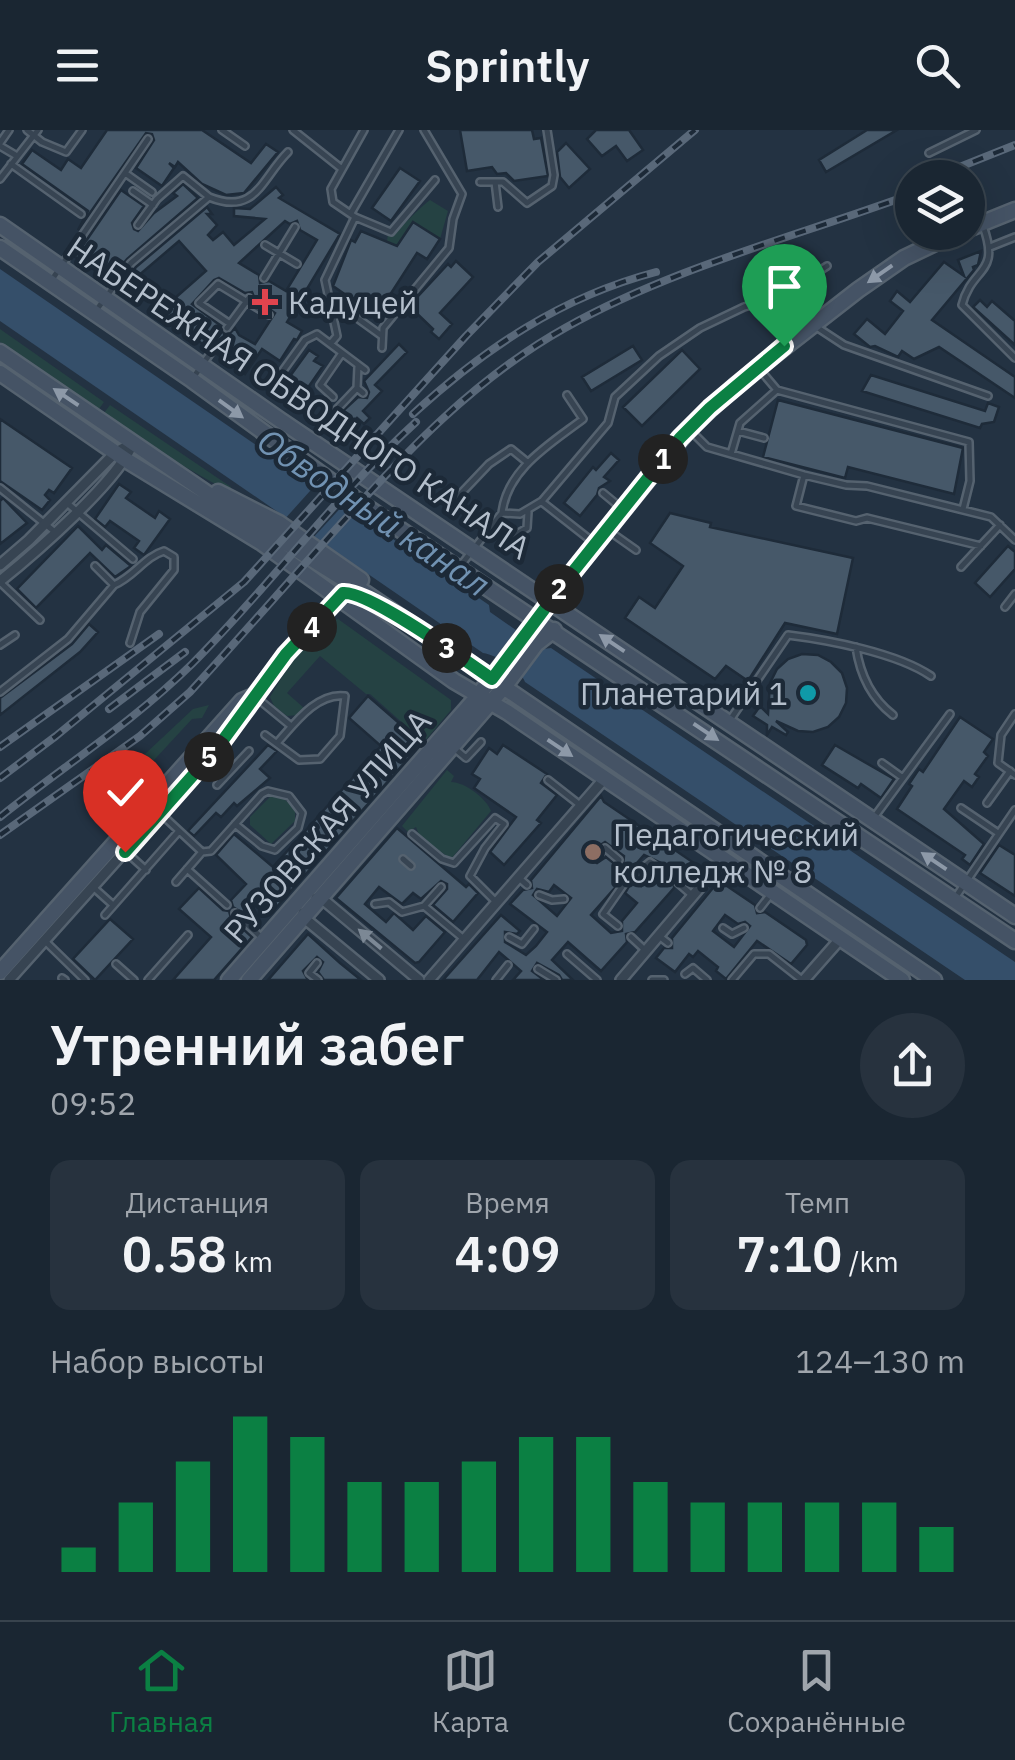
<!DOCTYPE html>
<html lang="ru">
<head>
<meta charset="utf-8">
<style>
	:root { --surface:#1a2632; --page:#27323e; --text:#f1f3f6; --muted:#9fa5ac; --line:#38434d; --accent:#0b8043 }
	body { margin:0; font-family:"IBM Plex Sans",sans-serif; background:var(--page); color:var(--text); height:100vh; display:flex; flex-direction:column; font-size:38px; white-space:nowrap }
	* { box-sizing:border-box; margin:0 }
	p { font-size:32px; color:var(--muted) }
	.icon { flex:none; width:55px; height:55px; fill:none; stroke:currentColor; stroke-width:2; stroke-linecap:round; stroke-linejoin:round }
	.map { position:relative; height:850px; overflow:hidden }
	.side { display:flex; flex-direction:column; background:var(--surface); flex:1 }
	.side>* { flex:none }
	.buttons { position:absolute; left:895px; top:30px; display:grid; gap:20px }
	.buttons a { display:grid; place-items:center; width:90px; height:90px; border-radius:50%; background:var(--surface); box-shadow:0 10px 40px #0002,0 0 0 2px var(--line); font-size:50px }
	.pin { position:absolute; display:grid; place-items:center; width:85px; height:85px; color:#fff; margin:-102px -42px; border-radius:50% 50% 50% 0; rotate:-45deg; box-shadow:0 0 10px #0007 }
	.pin .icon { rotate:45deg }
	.km { position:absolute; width:50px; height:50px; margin:-25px; border-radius:50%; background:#222; color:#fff; font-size:28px; line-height:50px; text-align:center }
	.round { display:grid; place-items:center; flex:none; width:105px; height:105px; border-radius:52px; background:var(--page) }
	.overview { display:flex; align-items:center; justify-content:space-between; height:170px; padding:0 50px }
	h1 { font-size:55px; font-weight:600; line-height:75px }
	.figures { display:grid; grid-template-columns:repeat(3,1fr); gap:15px; height:170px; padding:10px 50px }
	.figures div { display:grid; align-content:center; border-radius:20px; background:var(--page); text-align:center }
	.figures b { font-size:50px; font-weight:600 }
	.figures small { font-size:28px; font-weight:400 }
	.figures p { font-size:28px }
	.chart { height:280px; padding:20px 50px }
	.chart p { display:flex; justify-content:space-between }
	.chart svg { width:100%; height:180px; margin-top:10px; stroke:var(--accent); stroke-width:6 }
	header { display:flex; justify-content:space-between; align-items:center; height:130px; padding:0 50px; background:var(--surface); font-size:45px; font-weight:600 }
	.menu { display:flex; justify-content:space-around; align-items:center; height:140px; border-top:2px solid var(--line); background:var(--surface); font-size:28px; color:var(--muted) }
	.menu a { display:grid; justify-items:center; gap:5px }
	.menu .on { color:var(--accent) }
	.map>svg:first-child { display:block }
</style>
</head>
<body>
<header><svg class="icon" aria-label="menu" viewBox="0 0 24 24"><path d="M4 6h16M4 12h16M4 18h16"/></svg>Sprintly<svg class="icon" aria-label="search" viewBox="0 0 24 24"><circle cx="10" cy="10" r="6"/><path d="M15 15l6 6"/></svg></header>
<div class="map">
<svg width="1015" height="850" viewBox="0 0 1015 850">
	<rect width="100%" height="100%" fill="#233242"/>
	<path fill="#254243" d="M 430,70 L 448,81 L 440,109 L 413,92 L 397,116 L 387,111 L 388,104 C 403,99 416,80 430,70 Z
		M 0,199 L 104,272 L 99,279 L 0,212 Z
		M 110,275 L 231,357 L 231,363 L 180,334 L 104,283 Z
		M 338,489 L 451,570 L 451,580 L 424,612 L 370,564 L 366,564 L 320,526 L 287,563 L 304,578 L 298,585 L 287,586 L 274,576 L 270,567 C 287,539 308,502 338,489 Z
		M 209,575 L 202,588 L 192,589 L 118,669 L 106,678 L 113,654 L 193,579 Z
		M 447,640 L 454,646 L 451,652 C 465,652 487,669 491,681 L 451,729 L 420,707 L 416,697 L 408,702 L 402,696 Z
		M 273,664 L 282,667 L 295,679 L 295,691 L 271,714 L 250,695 L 250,687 Z"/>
	<path fill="#354f6a" d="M 0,139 L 489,475 L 490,482 L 543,519 L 551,518 L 1015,832 L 1015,850 L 965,850 L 525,552 C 520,538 496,525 483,523 L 0,191 Z"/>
	<path fill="#233242" d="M 319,351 L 347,371 L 311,410 L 283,391 Z"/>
	<path fill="#465869" stroke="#1e2b39" stroke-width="2.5" fill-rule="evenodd" d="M 107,0 L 202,0 L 251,33 L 266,14 L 278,22 L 244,63 L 226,65 L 202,54 L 178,32 L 175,37 L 169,33 L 174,38 L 162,56 L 136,38 L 154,10 L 152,4 L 146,3 L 78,100 L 88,81 L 22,34 L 32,20 L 61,40 L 68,29 L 81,38 Z
		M 460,0 L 532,0 L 534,9 L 541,8 L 548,46 L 514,51 L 506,43 L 497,44 L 492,37 L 467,41 Z
		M 596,0 L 629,0 L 643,20 L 627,31 L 616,16 L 602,26 L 587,9 Z
		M 867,0 L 897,0 L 826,42 L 819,30 Z
		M 566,13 L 590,39 L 569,58 L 560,47 L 557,22 Z
		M 400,38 L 420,51 L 391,91 L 372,78 Z
		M 183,54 L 198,68 L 127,129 L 110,150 L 75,127 L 121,60 L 144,76 L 132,93 L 134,99 L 138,101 L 154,83 L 177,66 L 173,63 Z
		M 276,57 L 283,65 L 279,68 L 340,104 L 287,192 L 302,201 L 297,210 L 294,209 L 280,231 L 262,219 L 245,244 L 217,224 L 216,217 L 207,217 L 158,183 L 206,141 L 179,111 L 124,158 L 122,156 L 136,137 L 207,77 L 212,84 L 207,84 L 217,95 L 208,105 L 213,110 L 223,102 L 234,115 L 265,89 L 234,86 L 234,78 L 250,79 ZM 285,91 L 290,94 L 297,91 L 300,100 L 317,110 L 286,161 L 269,151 L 260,153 L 259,145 L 239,133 ZM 219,148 L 245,163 L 252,162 L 255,169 L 275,183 L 255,214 L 239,205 L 235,198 L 230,203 L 224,204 L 221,196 L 192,174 L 214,150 Z
		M 413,92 L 440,109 L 427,129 L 417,123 L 377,185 L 344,168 L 346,165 L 333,156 L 351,110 L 355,112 L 361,101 L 397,116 Z
		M 981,121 L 978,135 L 973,137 L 974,140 L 932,190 L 1015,247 L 1015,268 L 939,217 L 914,229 L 902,221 L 898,227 L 875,216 L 870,217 L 854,204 L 867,189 L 885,204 L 903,181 L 890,171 L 897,161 L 910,172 L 944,132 L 964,146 L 958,130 Z
		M 456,131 L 473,147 L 440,183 L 452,194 L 439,209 L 431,202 L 433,199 L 409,176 L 448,134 L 451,137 Z
		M 980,170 L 987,177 L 992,171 L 1015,191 L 1015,215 L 973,177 Z
		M 399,214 L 407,222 L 375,255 L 382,261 L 363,281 L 370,288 L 364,294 L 357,288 L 344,301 L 333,290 L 358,267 L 367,268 L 369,262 L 364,251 Z
		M 633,216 L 642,230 L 591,261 L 582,247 Z
		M 309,220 L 318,226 L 314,231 L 323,236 L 300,269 L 302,271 L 293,278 L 264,258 L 276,241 L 279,248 L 288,249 Z
		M 682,220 L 700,239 L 642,296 L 623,277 Z
		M 871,245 L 985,281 L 988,273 L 999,277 L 994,292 L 982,294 L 980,298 L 862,261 Z
		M 778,270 L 963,318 L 954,364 L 848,337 L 845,348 L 763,327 Z
		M 0,289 L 72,338 L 54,363 L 49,360 L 45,365 L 50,370 L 42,380 L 0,351 Z
		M 611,323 L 619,330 L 604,347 L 610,351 L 599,358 L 597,365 L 580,386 L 564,373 L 593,337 L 596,340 Z
		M 119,354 L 131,362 L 126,368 L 155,388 L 159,381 L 170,389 L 144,425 L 134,418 L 139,411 L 110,391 L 105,397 L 95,389 Z
		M 3,368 L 27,393 L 0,414 L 0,371 Z
		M 670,383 L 711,393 L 710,397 L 853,428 L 837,504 L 785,493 L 748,551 L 726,536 L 715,549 L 625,488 L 639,467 L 655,478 L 683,436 L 650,413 Z
		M 78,396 L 102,420 L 106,415 L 131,436 L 115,447 L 90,423 L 36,478 L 17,459 Z
		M 1008,416 L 1015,422 L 1015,439 L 990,467 L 975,453 Z
		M 89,494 L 98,502 L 80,522 L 0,585 L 0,568 L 72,514 Z
		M 802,524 L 818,525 L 831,532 L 842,543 L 847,558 L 846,573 L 839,587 L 828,597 L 813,602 L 798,601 L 776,591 L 788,602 L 786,605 L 772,597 L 767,605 L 767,595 L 753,586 L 760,576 L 768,584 L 770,553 L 777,539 L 788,529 Z
		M 368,566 L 422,613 L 274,780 L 262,768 L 246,785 L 233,777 L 231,770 L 246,754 L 216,725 L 234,704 L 273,737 L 381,616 L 349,588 Z
		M 960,587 L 993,609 L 984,622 L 988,626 L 975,644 L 979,647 L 972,657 L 964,651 L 944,679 L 984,714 L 970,735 L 962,729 L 965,725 L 897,679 L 912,656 L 909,654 L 919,639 L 923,642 Z
		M 268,615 L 277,621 L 260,639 L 270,648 L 237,676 L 234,673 L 221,687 L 216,683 L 194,706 L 188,701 Z
		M 503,615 L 547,644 L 541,653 L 557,665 L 537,690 L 541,693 L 504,735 L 490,722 L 516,687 L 474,658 L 480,649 L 472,644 L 489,618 L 497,624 Z
		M 835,615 L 894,649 L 881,668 L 861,654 L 858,658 L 822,635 Z
		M 601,666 L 604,672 L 694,733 L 691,738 L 682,748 L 674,748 L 674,758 L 635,802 L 626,804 L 627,812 L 601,841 L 568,812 L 552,830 L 573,850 L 562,850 L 559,845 L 537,833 L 532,841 L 544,850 L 513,850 L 521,841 L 499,822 L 477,850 L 443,850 L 501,785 L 520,801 L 517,804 L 505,802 L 505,812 L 526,825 L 536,816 L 547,802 L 510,774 L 523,760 L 532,758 L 531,750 ZM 605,712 L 624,726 L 623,735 L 617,736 L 606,727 L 597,733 L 587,727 L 588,718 L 596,718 ZM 644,725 L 665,735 L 667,743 L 661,746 L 652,741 L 641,756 L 632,751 L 625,763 L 637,773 L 622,791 L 622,801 L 611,803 L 591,785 ZM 554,755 L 571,768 L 557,786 L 533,765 L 537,759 L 549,762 Z
		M 397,698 L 466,757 L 469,754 L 478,763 L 453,792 L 433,775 L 447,759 L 447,754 L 441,751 L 421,769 L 413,763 L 402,774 L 379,757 L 365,774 L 386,792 L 394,783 L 413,800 L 426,786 L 445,802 L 419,832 L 415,833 L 336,768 Z
		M 999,715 L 1015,725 L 1015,766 L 980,743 Z
		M 721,752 L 755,775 L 757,783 L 765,782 L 806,810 L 807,815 L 791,834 L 757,811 L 726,849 L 716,841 L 718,837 L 698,821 L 693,827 L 689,824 L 675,842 L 656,828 L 664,818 L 672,818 L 672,808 L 717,753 ZM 725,785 L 738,794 L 745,792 L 750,796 L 734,817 L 713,801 Z
		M 199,758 L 223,780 L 229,781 L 231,788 L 252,807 L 214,850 L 173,850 L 211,807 L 179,779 Z
		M 110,789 L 133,809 L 95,850 L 73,829 Z
		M 308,804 L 340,833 L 361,850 L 324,850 L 318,842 L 323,832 L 317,827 L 303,841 L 308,850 L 268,850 Z"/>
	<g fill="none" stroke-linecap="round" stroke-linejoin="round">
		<g stroke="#55626f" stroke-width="10">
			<path id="lane" d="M 27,0 L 42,12 L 66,22 L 82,0
				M 222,0 L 245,16
				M 293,0 L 342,39
				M 0,13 L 9,0
				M 0,16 L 17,26
				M 929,23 L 976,0
				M 11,34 L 81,84
				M 125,43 L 152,62
				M 0,49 L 38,0
				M 480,52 L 503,52 L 527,73 L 552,56 L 554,45 L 547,0
				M 495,52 L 498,77
				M 133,61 L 153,75
				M 351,83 L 399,0
				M 355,87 L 391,102 L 435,50
				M 138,95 L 157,69 L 183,46 L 209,67
				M 983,96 C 1001,145 972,136 962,175 L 1015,228
				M 265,115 L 297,134
				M 990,117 L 1015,107
				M 264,148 L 295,97
				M 51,151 L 148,9
				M 339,175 L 382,206
				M 95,182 L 131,133 L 209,67 C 256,86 261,49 288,22
				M 230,194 L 199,173 L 218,154 L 269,185
				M 815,196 L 844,215 L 988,266
				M 227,198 L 249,168
				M 331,213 L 337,206 L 325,150 L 355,87 L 333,72 L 331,59 L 364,0
				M 382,218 L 383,198 L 449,118 L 453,89 L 462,64 L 424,0
				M 761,241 L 777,260 L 969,312 L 970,351 L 963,379
				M 282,242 L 305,210 L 317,204 L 365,240
				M 193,248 L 212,221
				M 357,258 L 358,236
				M 333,267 L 320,255 L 342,223
				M 337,279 L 357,258 L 363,263
				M 689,299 L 707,317 L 804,345 L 846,355 L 867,356 L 991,387 L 1015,410
				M 738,301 L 764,308
				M 731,324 L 740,293 L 777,260
				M 804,345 L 796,376 L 856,391 L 867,388 L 981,416
				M 0,358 L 55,402
				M 603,363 L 620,377
				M 542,372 L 593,412
				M 67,373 L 133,429
				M 451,374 L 489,334 L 511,319 L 527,332
				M 502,383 C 507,339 550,314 583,289 L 567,265
				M 609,401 L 636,420
				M 510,408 L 527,398 L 528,382
				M 461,435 L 502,383 L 520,384 L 542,371 L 608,293 L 615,267 L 659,226 L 700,198 L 744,177 L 779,167 L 827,136
				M 961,437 L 1000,395
				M 0,452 L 40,490
				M 114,455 C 135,446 144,427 164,421 L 174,427 L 174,440 L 140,482 L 130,513
				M 1005,477 L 1015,464
				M 0,515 L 15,505
				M 856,517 C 860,545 871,568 893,585
				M 0,562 L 68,509 L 114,455 L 95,436
				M 257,568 L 291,596
				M 1015,584 L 1001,605 L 998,633 L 1015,645
				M 730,590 L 788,505 C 829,510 897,523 931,546
				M 265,605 L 299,630 L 320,629 L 340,606 L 345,566 C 317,562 294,594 277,613
				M 454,618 L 466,628 L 481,612
				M 210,626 L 228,642
				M 882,633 L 903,648
				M 548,650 L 580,675
				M 217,655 L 249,621
				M 987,673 L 1010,641
				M 961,678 L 998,703
				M 160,683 L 202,722 L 176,752
				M 875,686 L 950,584
				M 412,704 L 442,729 L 454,733 L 495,688 L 504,694 L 485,718 L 470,746 L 497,773
				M 126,722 L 146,740
				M 202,722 L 211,721 L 262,664 L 268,661 L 289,666 L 302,683 L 298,698 L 275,720 L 262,716 L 235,694
				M 592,723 L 597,727 L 605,718 L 619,730
				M 403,729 L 411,736
				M 187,739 L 227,775
				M 634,745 L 650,732 L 661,740
				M 519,748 L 527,755
				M 678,753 L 693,766
				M 93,757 L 113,775
				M 539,765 L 552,770 L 564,769
				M 955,768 L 1015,680
				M 375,774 L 389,772 L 402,782 L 424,776 L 465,810
				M 424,776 L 441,757
				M 760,778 L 771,764
				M 235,783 L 262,808
				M 105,785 L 179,701
				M 618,796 L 603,784 L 626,751
				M 723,798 L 732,804 L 744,798
				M 659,806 L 668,813
				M 509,807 L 522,814 L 534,799
				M 631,807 L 646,821
				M 45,811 L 85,850
				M 567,824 L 597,850
				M 317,833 L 309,843 L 318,850
				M 116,834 L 134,850
				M 538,839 L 556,850
				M 685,844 L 693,838 L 707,850
				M 62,848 L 65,850
				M 148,850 L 188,805
				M 496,850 L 508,835
				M 652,850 L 664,850
				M 732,850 L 754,824 L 769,824 L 802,850"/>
		</g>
		<g stroke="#55626f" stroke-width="14">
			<path id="street" d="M 0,435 L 29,410 L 116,322 L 133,313
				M 0,451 C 35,423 118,351 133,313
				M 316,768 L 320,767 L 419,850
				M 303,783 L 303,787 L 379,850
				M 9,850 L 218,617 L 250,579 L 254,566
				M 429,850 L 605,648
				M 621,850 L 724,729
				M 804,850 L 841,808"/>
		</g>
		<g stroke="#55626f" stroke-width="19">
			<path id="secondary" d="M 0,95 L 280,290 L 1015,786
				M 968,99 L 1015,80
				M 0,118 L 192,250 L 365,376 L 1015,811
				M 0,222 L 217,370 L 358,458 L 934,850
				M 0,243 L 126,330 L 262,413 L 454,551 L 507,582 L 902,850
				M 218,362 L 279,393 L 361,450
				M 0,842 L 242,571 L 254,566 L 286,525 L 342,463
				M 229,850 L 477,567 L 564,453 L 689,299 L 736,255 L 858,160 L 904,128 L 958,102
				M 249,850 L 504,557 L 536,514 L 554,500"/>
		</g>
		<use href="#lane" stroke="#374452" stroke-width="5"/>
		<use href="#street" stroke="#374452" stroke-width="9"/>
		<use href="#secondary" stroke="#455365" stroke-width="14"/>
		<g stroke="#596879" stroke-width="8">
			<path id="rail" d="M 932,48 L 1015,15
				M 413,284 C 485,218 561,167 656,142
				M 109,579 L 185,522
				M 0,617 L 159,504
				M 0,648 L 56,606 L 244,452 L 466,206 L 538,132 L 695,0
				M 0,687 C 64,636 133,592 192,534 C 270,456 335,366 416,292
				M 0,705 L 140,606 L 190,562 C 240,508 288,452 337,398 C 406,322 474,249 565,198 C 671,138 798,106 912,64"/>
		</g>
		<use href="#rail" stroke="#1c2937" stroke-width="4" stroke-dasharray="11" stroke-linecap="butt"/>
	</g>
	<defs><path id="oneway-solid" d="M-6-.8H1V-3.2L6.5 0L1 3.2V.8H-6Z" transform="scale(2.5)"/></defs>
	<g fill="#8d99a8">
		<use href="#oneway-solid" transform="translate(880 144) rotate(145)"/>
		<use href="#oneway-solid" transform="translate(66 267) rotate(-146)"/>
		<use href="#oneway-solid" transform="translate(231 279) rotate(36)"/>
		<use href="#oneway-solid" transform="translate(612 513) rotate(-146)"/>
		<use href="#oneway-solid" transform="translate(706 602) rotate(34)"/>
		<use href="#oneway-solid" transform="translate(560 618) rotate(34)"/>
		<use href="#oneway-solid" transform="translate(934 731) rotate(-146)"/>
	</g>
	<use fill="#7c8895" href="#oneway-solid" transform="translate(370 809) rotate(-140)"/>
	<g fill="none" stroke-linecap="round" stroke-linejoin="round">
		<g stroke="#fff" stroke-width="20">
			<path id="route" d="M 125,722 L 218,617 L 286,524 L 343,463 C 368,460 466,531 492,549 L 564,453 L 680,308 L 710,278 L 784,216"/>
		</g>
		<use href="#route" stroke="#0b8043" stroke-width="12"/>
	</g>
	<path fill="#e0444e" stroke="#1c2937" stroke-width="4" d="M260 157h10v10h10v10h-10v10h-10v-10h-10v-10h10z"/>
	<circle fill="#0f9aa8" stroke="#1c2937" stroke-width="4" cx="808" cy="563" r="10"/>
	<circle fill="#8d6e63" stroke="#1c2937" stroke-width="4" cx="593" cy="722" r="10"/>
	<g text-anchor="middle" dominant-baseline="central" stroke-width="9" stroke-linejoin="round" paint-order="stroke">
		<g font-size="32" fill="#b4bfcc" stroke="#1c2937" text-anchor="start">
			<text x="288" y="172">Кадуцей</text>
			<text x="788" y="563" text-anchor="end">Планетарий 1</text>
			<text x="613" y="704">Педагогический<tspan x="613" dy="37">колледж № 8</tspan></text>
		</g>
		<g font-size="32" fill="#b4bfcc" stroke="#1c2937">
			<text transform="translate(299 267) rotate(34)">НАБЕРЕЖНАЯ ОБВОДНОГО КАНАЛА</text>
			<text transform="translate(327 696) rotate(-49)">РУЗОВСКАЯ УЛИЦА</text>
		</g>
		<g font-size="35" font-style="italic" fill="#7192b2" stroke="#1c2937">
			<text transform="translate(374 382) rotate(34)">Обводный канал</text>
		</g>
	</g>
</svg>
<div class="buttons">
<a><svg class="icon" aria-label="layers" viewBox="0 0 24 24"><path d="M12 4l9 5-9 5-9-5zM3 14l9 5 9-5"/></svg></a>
</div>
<div class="pin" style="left:784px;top:216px;background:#1e9e55"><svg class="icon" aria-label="arrive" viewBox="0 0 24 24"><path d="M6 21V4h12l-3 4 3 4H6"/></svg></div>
<div class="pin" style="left:125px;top:722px;background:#d93025"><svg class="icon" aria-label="check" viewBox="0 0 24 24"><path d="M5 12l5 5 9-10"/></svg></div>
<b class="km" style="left:663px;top:329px">1</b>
<b class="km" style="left:559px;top:459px">2</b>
<b class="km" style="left:447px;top:518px">3</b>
<b class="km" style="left:312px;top:497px">4</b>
<b class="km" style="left:209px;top:627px">5</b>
</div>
<section class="side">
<div class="overview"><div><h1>Утренний забег</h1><p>09:52</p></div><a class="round"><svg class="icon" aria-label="share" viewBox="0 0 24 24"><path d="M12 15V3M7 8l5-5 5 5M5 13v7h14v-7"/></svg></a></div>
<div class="figures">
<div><p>Дистанция</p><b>0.58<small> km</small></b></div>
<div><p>Время</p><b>4:09</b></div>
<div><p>Темп</p><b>7:10<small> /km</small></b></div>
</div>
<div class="chart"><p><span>Набор высоты</span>124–130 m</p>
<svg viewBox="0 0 160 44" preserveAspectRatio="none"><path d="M5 44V38M15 44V27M25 44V17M35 44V6M45 44V11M55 44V22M65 44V22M75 44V17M85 44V11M95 44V11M105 44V22M115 44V27M125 44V27M135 44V27M145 44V27M155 44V33"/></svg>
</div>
</section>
<nav class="menu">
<a class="on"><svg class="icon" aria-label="home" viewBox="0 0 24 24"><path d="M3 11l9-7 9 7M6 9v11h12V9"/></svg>Главная</a>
<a><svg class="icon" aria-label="map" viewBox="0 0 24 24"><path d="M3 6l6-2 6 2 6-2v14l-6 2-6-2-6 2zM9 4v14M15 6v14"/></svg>Карта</a>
<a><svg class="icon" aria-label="saved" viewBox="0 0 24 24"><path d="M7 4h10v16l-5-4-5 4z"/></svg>Сохранённые</a>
</nav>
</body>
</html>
